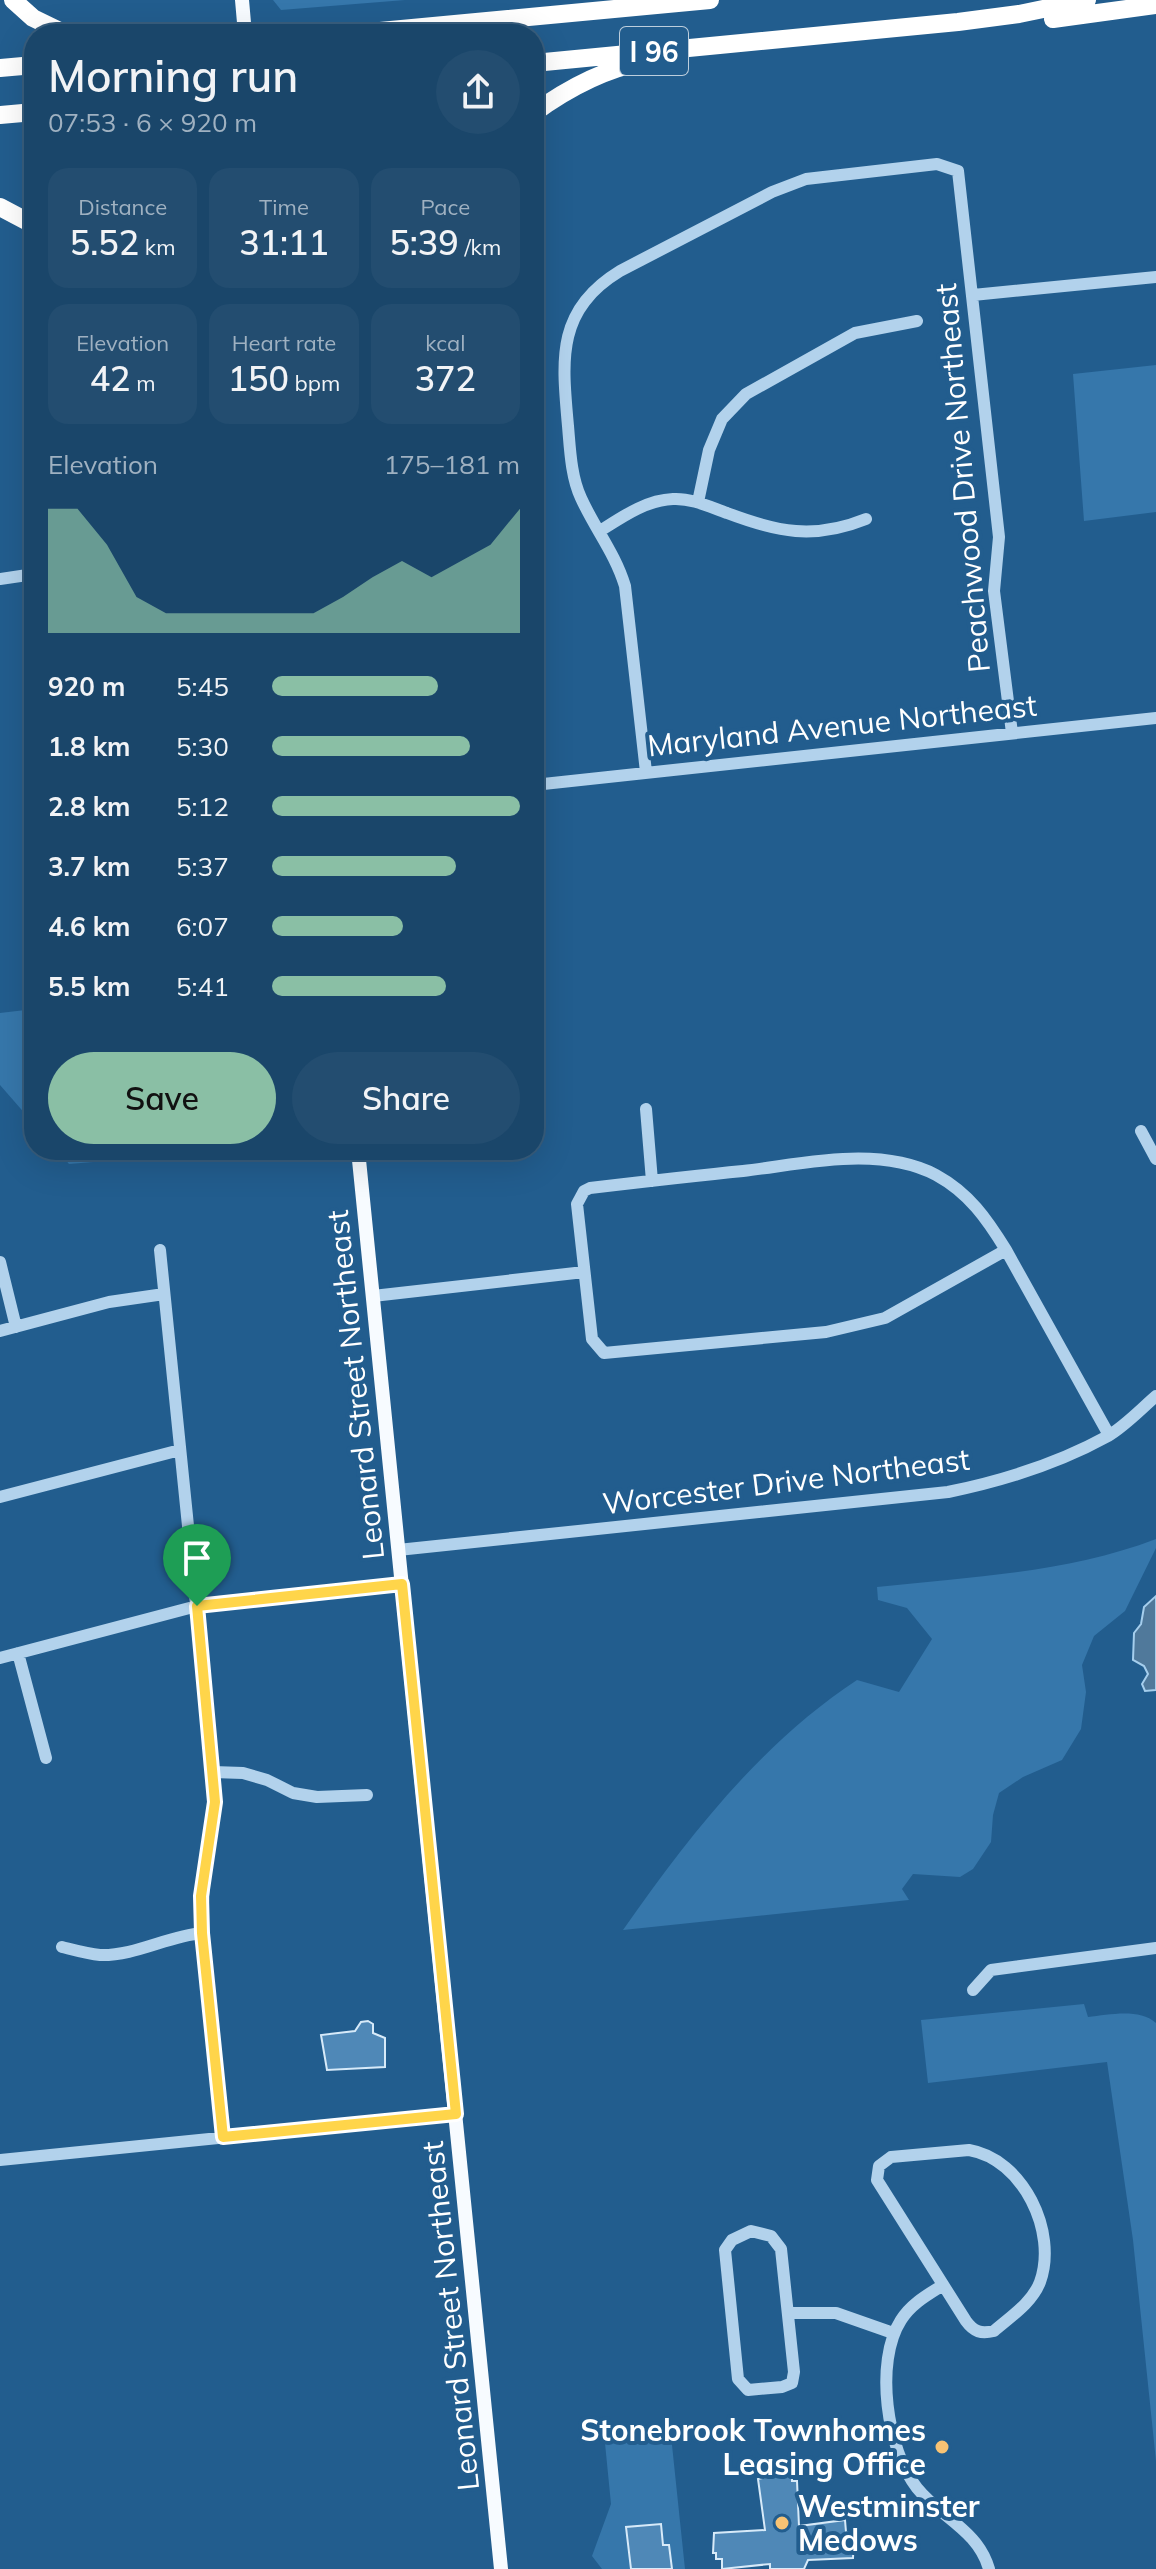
<!DOCTYPE html>
<html lang="en">
<head>
<meta charset="utf-8">
<style>
	:root { --surface:#1a466a; --page:#234d70; --text:#f1f3f6; --muted:#9fb1c1; --line:#385e7e; --accent:#8abfa5 }
	body { margin:0; font-family:Mulish,sans-serif; background:var(--page); color:var(--text); height:100vh; display:flex; flex-direction:column; font-size:30px; white-space:nowrap }
	* { box-sizing:border-box; margin:0 }
	p { font-size:26px; color:var(--muted) }
	.icon { flex:none; width:44px; height:44px; fill:none; stroke:currentColor; stroke-width:2; stroke-linecap:round; stroke-linejoin:round }
	.map { position:relative; flex:1; overflow:hidden }
	.panel { position:absolute; left:24px; top:24px; width:520px; height:1136px; display:flex; flex-direction:column; background:var(--surface); border-radius:32px; box-shadow:0 8px 32px #0002,0 0 0 2px var(--line) }
	.panel>* { flex:none }
	.pin { position:absolute; display:grid; place-items:center; width:68px; height:68px; color:#fff; margin:-82px -34px; border-radius:50% 50% 50% 0; rotate:-45deg; box-shadow:0 0 8px #0007 }
	.pin .icon { rotate:45deg }
	.round { display:grid; place-items:center; flex:none; width:84px; height:84px; border-radius:42px; background:var(--page) }
	.headline { display:flex; align-items:center; justify-content:space-between; height:136px; padding:0 24px }
	h1 { font-size:44px; font-weight:600; line-height:60px }
	.stats { display:grid; grid-template-columns:repeat(3,1fr); gap:12px; height:136px; padding:8px 24px }
	.stats div { display:grid; align-content:center; border-radius:20px; background:var(--page); text-align:center }
	.stats b { font-size:34px; font-weight:600 }
	.stats small { font-size:22px; font-weight:400 }
	.stats p { font-size:22px }
	.chart { height:224px; padding:16px 24px }
	.chart p { display:flex; justify-content:space-between }
	.chart svg { width:100%; height:144px; margin-top:8px; fill:var(--accent); opacity:.7 }
	.action { display:flex; gap:16px; margin-top:auto; padding:16px 24px }
	.action a { flex:1; height:92px; border-radius:48px; background:var(--accent); color:#111; font-size:32px; font-weight:600; line-height:92px; text-align:center }
	.action a+a { background:var(--page); color:var(--text) }
	ul { padding:0 24px; list-style:none; font-size:26px }
	li { display:grid; grid-template-columns:128px 96px 1fr; align-items:center; height:60px }
	li i { height:20px; border-radius:10px; background:var(--accent) }
	.map>svg:first-child { display:block }
</style>
</head>
<body>
<div class="map">
<svg width="1156" height="2569" viewBox="0 0 1156 2569">
	<rect width="100%" height="100%" fill="#225d8e"/>
	<path fill="#3677ab" d="M 273,0 L 405,0 L 281,10 Z
		M 1156,365 L 1156,512 L 1084,521 L 1073,374 Z
		M 34,1009 L 34,1124 L 0,1085 L 0,1013 Z
		M 57,1150 L 193,1150 L 190,1154 L 69,1164 Z
		M 1156,1539 L 1156,1548 L 1125,1611 L 1094,1636 L 1082,1665 L 1086,1692 L 1081,1729 L 1062,1760 L 1023,1777 L 999,1793 L 993,1815 L 991,1842 L 973,1869 L 960,1877 L 913,1874 L 902,1889 L 909,1900 L 623,1930 C 689,1836 760,1744 857,1680 L 899,1692 L 932,1639 L 907,1608 L 878,1600 L 877,1587 C 971,1577 1067,1573 1156,1539 Z
		M 1084,2004 L 1088,2017 C 1109,2015 1139,2008 1156,2023 L 1156,2461 L 1133,2240 L 1107,2062 L 928,2083 L 921,2020 Z
		M 670,2426 L 685,2569 L 602,2569 L 592,2556 L 611,2504 L 604,2433 Z"/>
	<path fill="#50799b" stroke="#a5ceed" stroke-width="2" d="M 1156,1596 L 1156,1690 L 1145,1691 L 1142,1684 L 1148,1674 L 1144,1666 L 1133,1660 L 1134,1633 L 1141,1624 L 1144,1607 Z"/>
	<path fill="#4f88b7" stroke="#d7eaf9" stroke-width="2" d="M 368,2021 L 373,2024 L 373,2033 L 385,2038 L 385,2067 L 327,2070 L 321,2035 L 355,2031 L 361,2022 Z
		M 777,2475 L 778,2477 L 792,2476 L 792,2481 L 797,2481 L 799,2526 L 845,2520 L 846,2532 L 851,2532 L 854,2537 L 853,2558 L 808,2560 L 804,2569 L 770,2569 L 770,2564 L 722,2569 L 722,2559 L 716,2559 L 716,2553 L 713,2553 L 714,2533 L 765,2530 L 758,2479 Z
		M 661,2524 L 663,2545 L 669,2545 L 672,2569 L 631,2569 L 626,2527 Z"/>
	<g fill="none" stroke-linecap="round" stroke-linejoin="round">
		<path stroke="#b2d2ec" stroke-width="12" d="M 973,295 L 1156,277
			M 698,502 L 709,450 L 722,419 L 746,394 L 855,333 L 917,321
			M 600,531 C 622,517 646,500 673,499 C 692,498 710,507 727,513 C 777,532 814,540 866,519
			M 0,579 L 34,574
			M 646,772 L 625,586 C 615,553 595,529 581,498 C 571,477 570,449 568,426 C 562,359 556,310 620,271 L 772,192 L 806,179 L 937,164 L 958,171 L 999,537 L 994,591 L 1012,733
			M 534,785 L 1156,718
			M 646,1109 L 652,1181
			M 1141,1131 L 1156,1159
			M 160,1250 L 213,1772 L 214,1814 L 205,1861 L 202,1923 L 223,2137
			M 1006,1250 L 885,1318 L 826,1332 L 604,1353 L 592,1339 L 577,1204 L 584,1191 L 590,1188 C 641,1182 692,1176 743,1171 C 804,1164 878,1145 936,1175 C 969,1193 987,1219 1006,1250 L 1109,1435
			M 0,1262 L 16,1327
			M 373,1296 L 584,1272
			M 0,1331 L 109,1302 L 164,1294
			M 0,1497 L 180,1450
			M 398,1550 L 948,1492 C 1002,1481 1059,1463 1108,1436 C 1125,1426 1141,1409 1156,1396
			M 18,1653 L 46,1758
			M 0,1658 L 197,1606 L 402,1584
			M 213,1772 L 243,1773 L 267,1780 L 293,1793 L 317,1797 L 367,1795
			M 62,1947 C 74,1950 88,1954 100,1955 C 135,1956 168,1936 202,1933
			M 973,1990 L 991,1970 L 1156,1948
			M 969,2150 C 1023,2159 1058,2232 1040,2282 C 1032,2303 1010,2317 994,2331 C 981,2334 974,2332 966,2321 L 877,2180 L 879,2166 L 891,2157 Z
			M 0,2160 L 456,2114
			M 751,2231 L 771,2236 L 781,2249 L 794,2372 L 792,2383 L 782,2387 L 748,2390 L 738,2379 L 725,2250 L 732,2240 Z
			M 943,2285 C 927,2295 911,2304 901,2320 C 874,2362 887,2450 917,2488 C 941,2518 978,2530 989,2569
			M 788,2313 L 836,2313 L 893,2333"/>
		<path stroke="#f7fbff" stroke-width="14" d="M 242,0 L 245,34
			M 358,1150 L 501,2569"/>
		<path stroke="#fff" stroke-width="18" d="M 13,0 L 33,18 L 66,34
			M 1053,19 L 1156,5
			M 348,34 L 710,0
			M 534,63 L 958,22 L 1019,14 L 1087,0
			M 0,68 L 34,65
			M 534,113 C 568,88 604,69 646,61
			M 0,115 L 34,112
			M 0,207 L 34,225"/>
	</g>
	<g fill="none" stroke-linecap="round" stroke-linejoin="round">
		<g stroke="#fff" stroke-width="16">
			<path id="route" d="M 402,1584 L 456,2114 L 223,2137 L 202,1933 L 201,1896 L 215,1802 L 197,1606 Z"/>
		</g>
		<use href="#route" stroke="#ffd54a" stroke-width="10"/>
	</g>
	<g fill="#f8c374" stroke="#225d8e" stroke-width="3">
		<circle cx="942" cy="2447" r="8"/>
		<circle cx="782" cy="2523" r="8"/>
	</g>
	<g text-anchor="middle" dominant-baseline="central" stroke-width="8" stroke-linejoin="round" paint-order="stroke">
		<rect fill="#225d8e" stroke="#bdcedd" stroke-width="2" x="620" y="27" width="68" height="48" rx="6"/>
		<g font-size="28" font-weight="bold" fill="#fff">
			<text x="654" y="51">I 96</text>
		</g>
		<g font-size="30" fill="#fff" stroke="#225d8e">
			<text transform="translate(962 478) rotate(-95)">Peachwood Drive Northeast</text>
			<text transform="translate(842 725) rotate(-6)">Maryland Avenue Northeast</text>
			<text transform="translate(355 1385) rotate(-96)">Leonard Street Northeast</text>
			<text transform="translate(786 1481) rotate(-7)">Worcester Drive Northeast</text>
			<text transform="translate(450 2316) rotate(-96)">Leonard Street Northeast</text>
		</g>
		<g font-size="30" font-weight="bold" fill="#fff" stroke="#225d8e" text-anchor="end">
			<text x="926" y="2430">Stonebrook Townhomes<tspan x="926" dy="34">Leasing Office</tspan></text>
			<text x="798" y="2506" text-anchor="start">Westminster<tspan x="798" dy="34">Medows</tspan></text>
		</g>
	</g>
</svg>
<div class="pin" style="left:197px;top:1606px;background:#1e9e55"><svg class="icon" aria-label="arrive" viewBox="0 0 24 24"><path d="M6 21V4h12l-3 4 3 4H6"/></svg></div>
<section class="panel">
<div class="headline"><div><h1>Morning run</h1><p>07:53 · 6 × 920 m</p></div><a class="round"><svg class="icon" aria-label="share" viewBox="0 0 24 24"><path d="M12 15V3M7 8l5-5 5 5M5 13v7h14v-7"/></svg></a></div>
<div class="stats">
<div><p>Distance</p><b>5.52<small> km</small></b></div>
<div><p>Time</p><b>31:11</b></div>
<div><p>Pace</p><b>5:39<small> /km</small></b></div>
</div>
<div class="stats">
<div><p>Elevation</p><b>42<small> m</small></b></div>
<div><p>Heart rate</p><b>150<small> bpm</small></b></div>
<div><p>kcal</p><b>372</b></div>
</div>
<div class="chart"><p><span>Elevation</span>175–181 m</p>
<svg viewBox="0 0 160 44" preserveAspectRatio="none"><path d="M0 44V6L10 6L20 17L30 33L40 38L50 38L60 38L70 38L80 38L90 38L100 33L110 27L120 22L130 27L140 22L150 17L160 6V44z"/></svg>
</div>
<ul>
<li><b>920 m</b>5:45<i style="width:67%"></i></li>
<li><b>1.8 km</b>5:30<i style="width:80%"></i></li>
<li><b>2.8 km</b>5:12<i style="width:100%"></i></li>
<li><b>3.7 km</b>5:37<i style="width:74%"></i></li>
<li><b>4.6 km</b>6:07<i style="width:53%"></i></li>
<li><b>5.5 km</b>5:41<i style="width:70%"></i></li>
</ul>
<div class="action"><a>Save</a><a>Share</a></div>
</section>
</div>
</body>
</html>
